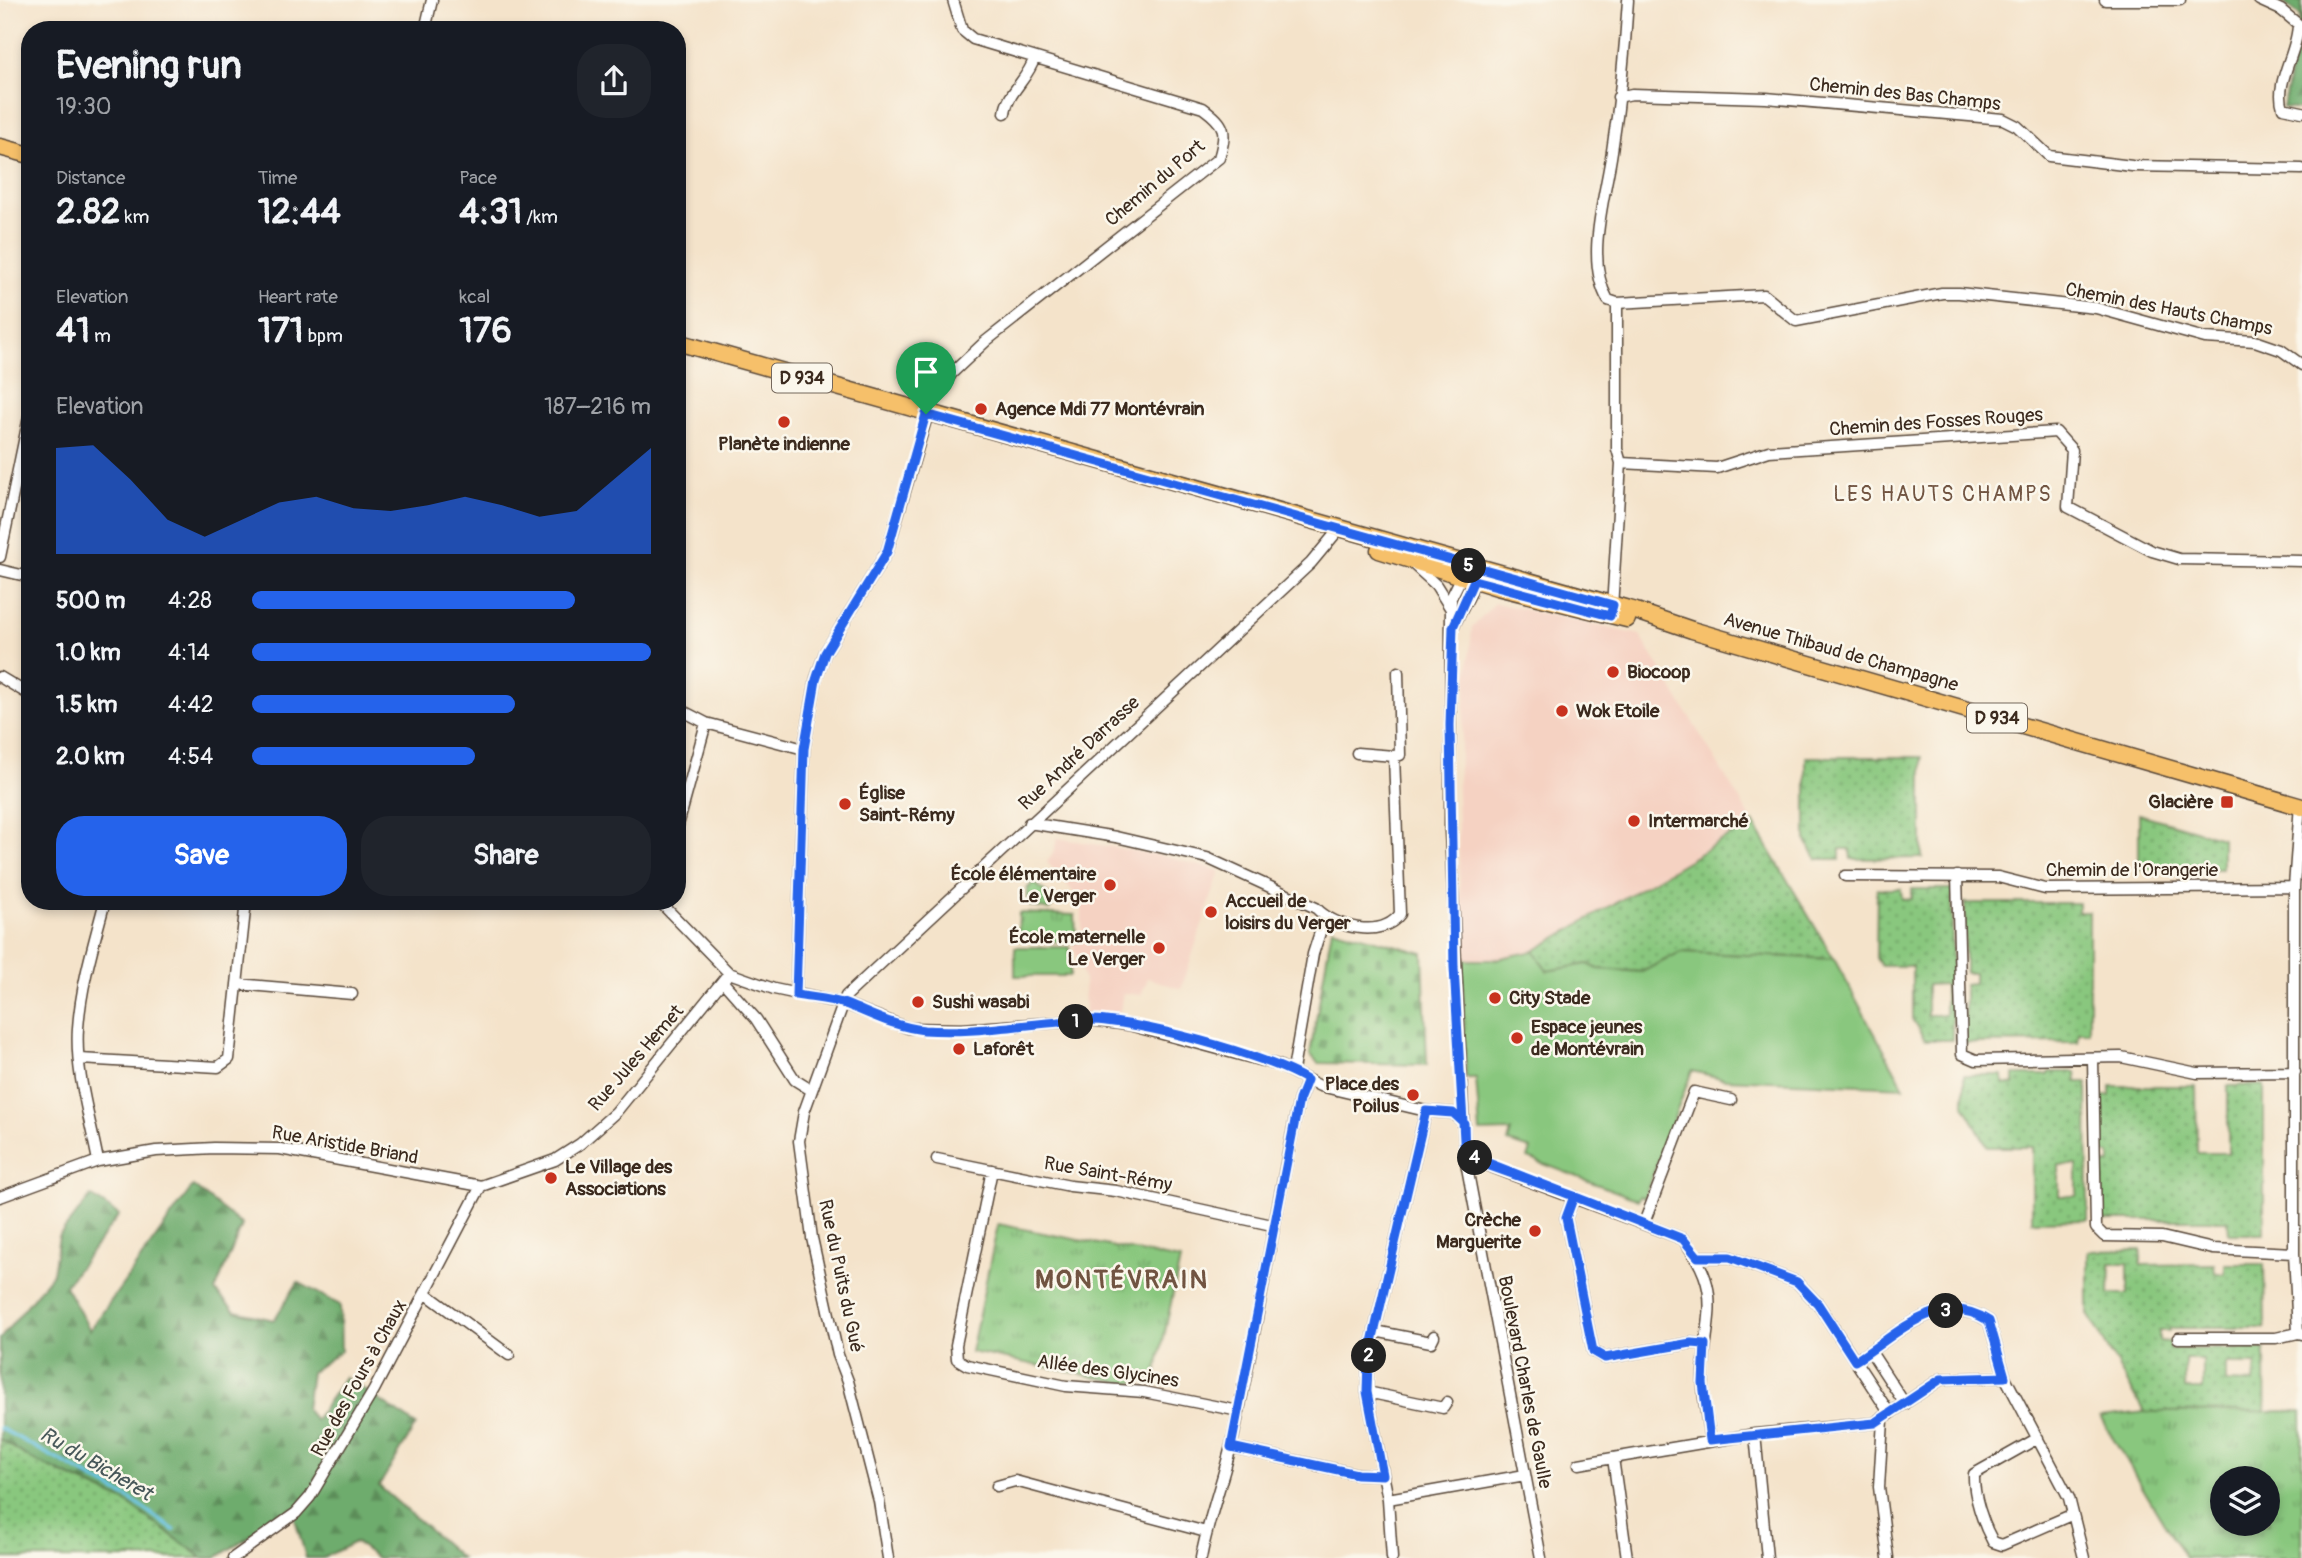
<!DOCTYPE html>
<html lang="en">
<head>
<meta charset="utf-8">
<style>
	:root { --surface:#171b24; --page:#20242c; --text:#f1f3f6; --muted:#9ea1a6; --accent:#2563eb }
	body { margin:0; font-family:Pangolin,sans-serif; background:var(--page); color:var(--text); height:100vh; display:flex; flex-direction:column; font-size:26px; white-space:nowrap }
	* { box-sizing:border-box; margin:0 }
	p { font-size:23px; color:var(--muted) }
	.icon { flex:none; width:38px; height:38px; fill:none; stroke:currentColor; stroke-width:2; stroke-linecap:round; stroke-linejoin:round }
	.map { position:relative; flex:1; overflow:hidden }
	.drawer { position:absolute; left:21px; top:21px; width:665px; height:889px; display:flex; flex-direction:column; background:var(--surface); border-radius:28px; box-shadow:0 4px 10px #0003 }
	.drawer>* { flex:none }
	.fabs { position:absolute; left:2210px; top:1466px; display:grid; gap:14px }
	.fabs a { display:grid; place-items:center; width:70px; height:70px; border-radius:50%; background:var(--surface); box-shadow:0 4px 10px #0003; font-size:35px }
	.pin { position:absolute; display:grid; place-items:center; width:60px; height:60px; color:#fff; margin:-72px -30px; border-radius:50% 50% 50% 0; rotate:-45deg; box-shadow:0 0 7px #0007 }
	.pin .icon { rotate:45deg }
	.km { position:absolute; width:35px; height:35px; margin:-18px; border-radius:50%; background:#222; color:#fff; font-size:19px; line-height:35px; text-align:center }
	.round { display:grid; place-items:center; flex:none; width:74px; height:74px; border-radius:28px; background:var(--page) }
	.headline { display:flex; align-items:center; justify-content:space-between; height:119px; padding:0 35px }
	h1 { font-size:38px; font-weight:800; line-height:52px }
	.stats { display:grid; grid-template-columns:repeat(3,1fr); gap:10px; height:119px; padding:7px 35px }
	.stats div { display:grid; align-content:center }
	.stats b { font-size:35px; font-weight:800 }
	.stats small { font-size:19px; font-weight:400 }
	.stats p { font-size:19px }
	.chart { height:196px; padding:14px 35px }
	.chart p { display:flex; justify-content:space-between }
	.chart svg { width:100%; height:126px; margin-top:7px; fill:var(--accent); opacity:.7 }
	.action { display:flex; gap:14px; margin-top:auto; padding:14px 35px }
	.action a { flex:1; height:80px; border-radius:28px; background:var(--accent); color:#fff; font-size:28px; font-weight:800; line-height:80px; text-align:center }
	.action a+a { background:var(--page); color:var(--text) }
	ul { padding:0 35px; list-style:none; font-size:23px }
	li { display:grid; grid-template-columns:112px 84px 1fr; align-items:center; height:52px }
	li i { height:18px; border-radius:9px; background:var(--accent) }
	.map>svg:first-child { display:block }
</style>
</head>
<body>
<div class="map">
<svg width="2302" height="1558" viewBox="0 0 2302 1558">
	<defs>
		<pattern id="grass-dots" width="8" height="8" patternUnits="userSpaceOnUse" patternTransform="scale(1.75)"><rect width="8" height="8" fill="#89c77e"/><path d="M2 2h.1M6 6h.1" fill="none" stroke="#71a267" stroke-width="1.8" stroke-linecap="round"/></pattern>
		<pattern id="forest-firs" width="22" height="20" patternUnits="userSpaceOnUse" patternTransform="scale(1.75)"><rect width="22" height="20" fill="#6eac6d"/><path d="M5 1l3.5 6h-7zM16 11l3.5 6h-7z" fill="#5c8c59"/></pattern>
		<pattern id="cemetery-stones" width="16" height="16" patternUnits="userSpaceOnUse" patternTransform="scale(1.75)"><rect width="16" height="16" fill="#89c77e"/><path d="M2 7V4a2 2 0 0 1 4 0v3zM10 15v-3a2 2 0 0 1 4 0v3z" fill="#71a267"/></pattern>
		<pattern id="park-tufts" width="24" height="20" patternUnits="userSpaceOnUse" patternTransform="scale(1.75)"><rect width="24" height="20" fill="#89c77e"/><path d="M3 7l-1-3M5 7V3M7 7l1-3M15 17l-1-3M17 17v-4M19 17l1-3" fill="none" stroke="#71a267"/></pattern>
	</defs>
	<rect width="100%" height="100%" fill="#fbf7ec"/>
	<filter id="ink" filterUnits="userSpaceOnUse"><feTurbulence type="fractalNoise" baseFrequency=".0143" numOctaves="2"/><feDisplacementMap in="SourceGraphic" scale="14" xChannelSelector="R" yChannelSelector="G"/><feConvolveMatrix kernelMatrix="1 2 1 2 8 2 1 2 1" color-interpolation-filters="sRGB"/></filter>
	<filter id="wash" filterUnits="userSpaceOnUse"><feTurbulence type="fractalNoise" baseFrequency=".00686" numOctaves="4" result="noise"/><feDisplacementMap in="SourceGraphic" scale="28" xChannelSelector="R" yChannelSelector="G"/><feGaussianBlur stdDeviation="1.57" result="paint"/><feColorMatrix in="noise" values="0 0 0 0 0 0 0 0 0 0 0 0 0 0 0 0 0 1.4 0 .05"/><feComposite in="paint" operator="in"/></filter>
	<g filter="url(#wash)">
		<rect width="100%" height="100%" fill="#f4e3ca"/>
		<path fill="#f5d2c2" d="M 1495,603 L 1640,635 L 1753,822 L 1534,951 L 1491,960 L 1462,960 L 1457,790 L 1472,627 Z
			M 1057,838 L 1160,855 L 1220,871 L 1181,989 L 1148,978 L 1141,995 L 1123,993 L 1119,1016 L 1085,1013 L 1084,980 L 1072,943 L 1082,943 L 1082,897 L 1077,896 L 1047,862 L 1054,852 Z"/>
		<path fill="url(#grass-dots)" stroke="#62784e" stroke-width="2" fill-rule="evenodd" d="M 1806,757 L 1922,757 L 1922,858 L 1851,859 L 1850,849 L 1840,849 L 1840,859 L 1817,859 L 1806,841 Z
			M 2139,814 L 2222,838 L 2222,869 L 2139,869 Z
			M 1753,822 L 1834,959 L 1681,952 L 1642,972 L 1598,969 L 1588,964 L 1547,971 L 1534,951 Z
			M 1877,889 L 1901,889 L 1902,899 L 1912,898 L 1912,889 L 1952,889 L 1952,1040 L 1925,1040 L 1912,1019 L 1912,966 L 1881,966 L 1876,958 ZM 1945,984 L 1945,1015 L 1927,1015 L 1927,985 Z
			M 1965,903 L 2078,903 L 2078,912 L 2089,912 L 2089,1032 L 2079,1032 L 2078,1042 L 1965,1043 L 1965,984 L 1974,983 L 1974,973 L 1965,973 Z
			M 2049,1072 L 2076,1072 L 2077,1082 L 2087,1082 L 2088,1220 L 2032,1221 L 2032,1147 L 1988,1147 L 1964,1105 L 1964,1075 L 2003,1075 L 2003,1084 L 2014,1085 L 2014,1075 L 2048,1075 ZM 2059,1165 L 2077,1165 L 2077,1196 L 2059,1196 Z
			M 2264,1085 L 2264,1234 L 2229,1234 L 2228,1220 L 2100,1220 L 2100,1164 L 2110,1164 L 2110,1154 L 2100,1153 L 2100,1096 L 2110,1096 L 2110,1086 L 2196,1086 L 2197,1153 L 2228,1153 L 2228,1086 Z
			M 2141,1250 L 2141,1265 L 2214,1264 L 2215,1274 L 2225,1274 L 2225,1264 L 2264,1264 L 2265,1328 L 2169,1328 L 2169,1331 L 2159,1331 L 2159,1341 L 2169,1342 L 2169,1349 L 2265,1349 L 2266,1468 L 2158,1436 L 2088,1314 L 2088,1251 ZM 2110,1263 L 2128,1263 L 2128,1294 L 2109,1294 ZM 2185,1359 L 2203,1359 L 2203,1389 L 2185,1389 ZM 2256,1364 L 2254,1383 L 2226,1382 L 2226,1364 Z
			M 0,1439 L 31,1459 L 125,1501 L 203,1558 L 0,1558 Z"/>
		<path fill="url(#forest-firs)" stroke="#546b46" stroke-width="2" d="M 2280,0 L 2302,0 L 2302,110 L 2283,108 L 2300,16 Z
			M 193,1186 L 242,1225 L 215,1291 L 235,1311 L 274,1320 L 298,1282 L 340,1305 L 341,1351 L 311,1372 L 306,1409 L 315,1420 L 345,1377 L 416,1425 L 379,1486 L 461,1558 L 377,1558 L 355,1542 L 323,1558 L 306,1558 L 292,1508 L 216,1558 L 203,1558 L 125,1501 L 31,1459 L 0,1439 L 0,1339 L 53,1273 L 59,1236 L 91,1196 L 119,1215 L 65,1286 L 90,1330 Z"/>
		<path fill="url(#cemetery-stones)" stroke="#62784e" stroke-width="2" d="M 1332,928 L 1423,953 L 1427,1065 L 1318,1063 L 1310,1054 Z"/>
		<path fill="url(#park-tufts)" stroke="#62784e" stroke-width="2" fill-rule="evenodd" d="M 1034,882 L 1056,902 L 1049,910 L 1029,906 L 1027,889 Z
			M 1019,913 L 1075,915 L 1076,942 L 1018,940 Z
			M 998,1224 L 1180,1260 L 1155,1379 L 1136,1376 L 1135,1383 L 1125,1383 L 971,1352 Z
			M 2302,1411 L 2302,1558 L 2185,1558 L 2100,1417 L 2146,1412 ZM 2222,1479 L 2268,1479 L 2268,1524 L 2222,1524 Z"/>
		<path fill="#89c77e" stroke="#62784e" stroke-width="2" d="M 1015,947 L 1070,947 L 1070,976 L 1015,976 Z
			M 1534,951 L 1547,971 L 1588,964 L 1598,969 L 1642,972 L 1681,952 L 1834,959 L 1904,1087 L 1725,1079 L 1692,1071 L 1644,1198 L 1640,1196 L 1638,1200 L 1528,1158 L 1531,1149 L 1508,1142 L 1511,1131 L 1480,1132 L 1476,1078 L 1466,1078 L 1462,960 L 1491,960 Z"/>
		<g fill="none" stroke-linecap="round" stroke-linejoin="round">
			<path stroke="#67c3e5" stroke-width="3.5" d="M 0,1428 L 132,1500 L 174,1530"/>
		</g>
	</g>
	<g filter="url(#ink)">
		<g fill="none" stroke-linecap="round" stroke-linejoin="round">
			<g stroke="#574638" stroke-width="13">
				<path id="street" d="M 2105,0 L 2180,0
					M 2259,0 L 2281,10 L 2298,24 C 2298,52 2274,82 2283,108 L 2302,112
					M 425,30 L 432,0
					M 1618,97 L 1632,94 L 1766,98 L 2003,119 L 2017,126 L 2049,156 L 2132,166 L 2302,169
					M 1005,113 C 1007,93 1028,79 1034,59
					M 1617,303 L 1764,295 L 1796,321 L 1942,293 L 1959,293 L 2096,308 L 2205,338 L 2255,341 L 2281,350 L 2302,365
					M 1621,463 L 1717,468 L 1769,451 L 2056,432 L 2072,450 L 2068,507 L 2152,551 L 2179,559 L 2302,561
					M 0,557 L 30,412
					M 1414,565 L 1436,585 L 1451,609
					M 0,570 L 30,577
					M 1463,574 L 1451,598 L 1450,831 L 1465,1157 L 1541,1558
					M 1612,608 L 1621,463 L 1617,449 L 1617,303 L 1608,300 C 1584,259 1606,195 1612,151 C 1620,101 1625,50 1628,0
					M 1453,627 L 1470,594 L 1473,577
					M 0,677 L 30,695
					M 677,708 L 706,723 L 804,749
					M 1357,753 L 1394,756
					M 2300,804 L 2294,887 L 2294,1253 L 2298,1333 L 2302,1334
					M 1029,823 L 1116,837 L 1207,858 L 1316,908 C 1335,928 1382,939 1400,914 L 1394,756 L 1400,755 L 1398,672
					M 677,829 L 706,723
					M 1845,876 L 1998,877 L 2045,889 L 2294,887
					M 1957,876 L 1962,1054 L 1976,1060 L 2121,1057 L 2197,1073 L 2295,1072
					M 659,901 L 729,973 L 774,989 L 845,1004 L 908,1028 L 962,1029 L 1090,1020 L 1129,1025 L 1278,1065 L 1320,1086 L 1426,1111 L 1453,1113 L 1464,1123
					M 723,982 L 756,1019 L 795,1080 L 811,1090
					M 237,984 L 352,994
					M 796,994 L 804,749 L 816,679 L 825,653 L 887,552 L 931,403 L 952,373 L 986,341 L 1219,158 C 1227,131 1226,125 1203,108 L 973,39 L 962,30 L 953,0
					M 2093,1058 L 2096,1228 L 2104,1236 L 2162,1237 L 2213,1249 L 2294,1253
					M 80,1059 L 218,1067 L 229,1059 L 246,901
					M 1293,1070 L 1313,954 L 1325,917
					M 1465,1157 L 1683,1239 C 1727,1295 1703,1320 1703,1381 C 1703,1401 1708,1421 1710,1440
					M 937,1159 L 1070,1186 L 1116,1191 L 1272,1225
					M 98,1161 C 90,1118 75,1072 78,1028 C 81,985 94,943 105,901
					M 992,1170 L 956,1345 L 957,1359 L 967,1365 L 1066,1386 L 1144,1392 L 1239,1411
					M 1574,1196 L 1566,1218 L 1593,1351 L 1605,1358 L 1691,1343 L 1705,1344
					M 0,1197 L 98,1161 L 156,1151 L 214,1148 L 280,1149 L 481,1186 L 555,1160 L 580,1144 L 616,1112 L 729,973
					M 1644,1223 L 1694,1092 L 1731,1100
					M 1697,1257 L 1730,1257 L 1797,1282 L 1818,1304 L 1890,1414
					M 425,1293 L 509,1355
					M 1375,1331 L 1431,1342 L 1434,1336
					M 2178,1338 L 2276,1338 L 2298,1333
					M 1871,1352 L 1905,1404
					M 1855,1361 C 1896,1336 1939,1288 1989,1321 L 2005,1377 L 2069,1498 L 2084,1558
					M 1367,1392 L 1443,1408 L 1447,1402
					M 1883,1420 L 1879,1487 L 1888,1558
					M 1755,1434 L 1767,1558
					M 2038,1438 L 1974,1474 C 1973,1495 1983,1524 1993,1542 L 2002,1545 L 2071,1515
					M 1231,1447 L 1358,1474 L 1383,1475
					M 1579,1464 L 1613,1458
					M 997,1486 L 1015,1481 L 1206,1532
					M 1388,1499 L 1525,1475
					M 233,1558 L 296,1513 L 310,1497 L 374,1390 L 481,1186
					M 888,1558 L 879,1501 L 848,1381 L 838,1355 L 812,1238 L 799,1141 L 804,1112 L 846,996 L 1311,563 L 1340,528
					M 1201,1558 C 1209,1514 1226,1473 1235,1429 C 1258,1320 1276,1209 1299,1100 L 1307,1080
					M 1392,1558 L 1388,1499 L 1367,1392 L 1368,1359 L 1426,1111
					M 1627,1558 L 1613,1458 L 1755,1434 L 1875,1423 L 1941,1379 L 2005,1377"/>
			</g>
			<g stroke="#574638" stroke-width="19">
				<path id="primary" d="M 0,147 L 30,155
					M 677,342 L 1639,612 L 1692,630 L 2302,807
					M 1379,550 L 1497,587 L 1627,619"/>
			</g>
			<use href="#street" stroke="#fff" stroke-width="10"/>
			<use href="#primary" stroke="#f6c06b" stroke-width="16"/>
		</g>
	</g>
	<g fill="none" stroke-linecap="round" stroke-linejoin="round" filter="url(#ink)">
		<g stroke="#fff" stroke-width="14">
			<path id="route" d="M 926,414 L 887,552 L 825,653 L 816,680 L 804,749 L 796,995 C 813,998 832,999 848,1005 C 873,1015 896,1027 924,1030 C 978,1034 1034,1022 1088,1020 C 1133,1019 1270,1056 1307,1080 L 1299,1100 L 1231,1447 L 1357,1474 L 1383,1475 L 1367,1392 L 1368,1359 L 1426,1111 L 1453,1113 L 1464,1123 L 1465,1157 L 1473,1157 L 1683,1239 L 1698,1257 L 1730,1257 L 1797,1282 L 1818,1304 L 1855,1361 C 1896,1336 1938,1288 1989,1321 L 2005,1377 L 1941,1379 L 1875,1423 L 1710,1440 L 1703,1383 L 1705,1344 L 1691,1343 L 1605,1358 L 1593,1351 L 1566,1218 L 1574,1196 L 1465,1157 L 1454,967 L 1450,725 L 1453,627 L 1474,580 L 1610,616 L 1613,605 L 926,414"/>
		</g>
		<use href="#route" stroke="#2563eb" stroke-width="9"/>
	</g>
	<g fill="#c8321e" stroke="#fbf7ec" stroke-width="2.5">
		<circle cx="981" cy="409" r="7"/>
		<circle cx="784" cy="422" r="7"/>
		<circle cx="1613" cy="672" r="7"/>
		<circle cx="1562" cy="711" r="7"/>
		<rect x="2220" y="795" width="14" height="14" rx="3.5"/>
		<circle cx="845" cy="804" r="7"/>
		<circle cx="1634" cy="821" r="7"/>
		<circle cx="1110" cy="885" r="7"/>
		<circle cx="1211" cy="912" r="7"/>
		<circle cx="1159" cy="948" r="7"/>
		<circle cx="1495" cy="998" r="7"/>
		<circle cx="918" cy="1002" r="7"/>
		<circle cx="1517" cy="1038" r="7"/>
		<circle cx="959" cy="1049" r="7"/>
		<circle cx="1413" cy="1095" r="7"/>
		<circle cx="551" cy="1178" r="7"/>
		<circle cx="1535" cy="1231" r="7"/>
	</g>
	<g text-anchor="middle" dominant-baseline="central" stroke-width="5" stroke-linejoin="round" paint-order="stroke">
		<g fill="#fbf7ec" stroke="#75685c" stroke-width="2">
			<rect x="772" y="363.5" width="60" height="29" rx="5"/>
			<rect x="1967" y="703.5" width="60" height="29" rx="5"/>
		</g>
		<g font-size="18" font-weight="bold" fill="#3b2a1e">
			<text x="802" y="378">D 934</text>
			<text x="1997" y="718">D 934</text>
		</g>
		<g font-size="19" fill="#3b2a1e" stroke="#fbf7ec">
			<text transform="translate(1905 94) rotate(6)">Chemin des Bas Champs</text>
			<text transform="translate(1155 183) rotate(-40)">Chemin du Port</text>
			<text transform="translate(2169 309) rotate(11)">Chemin des Hauts Champs</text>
			<text transform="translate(1936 422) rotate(-4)">Chemin des Fosses Rouges</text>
			<text transform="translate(1841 652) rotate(16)">Avenue Thibaud de Champagne</text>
			<text transform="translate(1079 753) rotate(-43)">Rue André Darrasse</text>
			<text x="2132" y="870">Chemin de l'Orangerie</text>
			<text transform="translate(636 1058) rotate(-49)">Rue Jules Hemet</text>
			<text transform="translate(345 1145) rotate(10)">Rue Aristide Briand</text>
			<text transform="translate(1108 1174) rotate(10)">Rue Saint-Rémy</text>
			<text transform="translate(841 1276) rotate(78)">Rue du Puits du Gué</text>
			<text transform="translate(1108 1371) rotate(8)">Allée des Glycines</text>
			<text transform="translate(359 1378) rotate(-61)">Rue des Fours à Chaux</text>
			<text transform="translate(1525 1382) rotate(79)">Boulevard Charles de Gaulle</text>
		</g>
		<g font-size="19" font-weight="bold" fill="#3b2a1e" stroke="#fbf7ec" text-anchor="start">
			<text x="995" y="409">Agence Mdi 77 Montévrain</text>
			<text x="784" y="444" text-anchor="middle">Planète indienne</text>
			<text x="1627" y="672">Biocoop</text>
			<text x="1576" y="711">Wok Etoile</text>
			<text x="859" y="793">Église<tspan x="859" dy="22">Saint-Rémy</tspan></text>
			<text x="2213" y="802" text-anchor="end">Glacière</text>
			<text x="1648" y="821">Intermarché</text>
			<text x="1096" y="874" text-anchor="end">École élémentaire<tspan x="1096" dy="22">Le Verger</tspan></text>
			<text x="1225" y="901">Accueil de<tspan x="1225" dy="22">loisirs du Verger</tspan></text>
			<text x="1145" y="937" text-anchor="end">École maternelle<tspan x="1145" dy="22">Le Verger</tspan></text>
			<text x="1509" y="998">City Stade</text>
			<text x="932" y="1002">Sushi wasabi</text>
			<text x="1531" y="1027">Espace jeunes<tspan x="1531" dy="22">de Montévrain</tspan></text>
			<text x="973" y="1049">Laforêt</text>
			<text x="1399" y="1084" text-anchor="end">Place des<tspan x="1399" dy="22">Poilus</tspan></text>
			<text x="565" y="1167">Le Village des<tspan x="565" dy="22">Associations</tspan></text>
			<text x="1521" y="1220" text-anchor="end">Crèche<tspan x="1521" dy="22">Marguerite</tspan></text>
		</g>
		<g font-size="21" letter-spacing="2" fill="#715441" stroke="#fbf7ec">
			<text x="1943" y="494">LES HAUTS CHAMPS</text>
		</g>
		<g font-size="21" font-style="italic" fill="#48585a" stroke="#fbf7ec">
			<text transform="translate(96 1464) rotate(30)">Ru du Bicheret</text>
		</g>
		<g font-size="26" font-weight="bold" letter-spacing="2" fill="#715441" stroke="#fbf7ec">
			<text x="1122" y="1280">MONTÉVRAIN</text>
		</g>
	</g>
</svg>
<div class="fabs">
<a><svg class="icon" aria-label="layers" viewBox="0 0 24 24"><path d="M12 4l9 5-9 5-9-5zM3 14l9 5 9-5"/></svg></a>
</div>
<div class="pin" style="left:926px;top:414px;background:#1e9e55"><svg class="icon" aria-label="arrive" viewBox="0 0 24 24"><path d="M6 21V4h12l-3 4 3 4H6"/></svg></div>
<b class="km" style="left:1076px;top:1022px">1</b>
<b class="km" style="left:1369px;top:1356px">2</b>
<b class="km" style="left:1946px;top:1311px">3</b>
<b class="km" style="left:1475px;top:1158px">4</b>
<b class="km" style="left:1469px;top:566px">5</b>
<section class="drawer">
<div class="headline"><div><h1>Evening run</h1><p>19:30</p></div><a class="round"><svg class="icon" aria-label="share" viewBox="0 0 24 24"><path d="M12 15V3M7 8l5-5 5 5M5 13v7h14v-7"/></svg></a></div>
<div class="stats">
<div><p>Distance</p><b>2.82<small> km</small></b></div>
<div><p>Time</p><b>12:44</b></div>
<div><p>Pace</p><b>4:31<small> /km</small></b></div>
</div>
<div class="stats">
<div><p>Elevation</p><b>41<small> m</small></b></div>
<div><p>Heart rate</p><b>171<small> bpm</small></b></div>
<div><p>kcal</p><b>176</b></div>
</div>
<div class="chart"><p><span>Elevation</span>187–216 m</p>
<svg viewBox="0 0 160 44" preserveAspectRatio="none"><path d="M0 44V7L10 6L20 18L30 32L40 38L50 32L60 26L70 24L80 28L90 29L100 27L110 24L120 27L130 31L140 29L150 18L160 7V44z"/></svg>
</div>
<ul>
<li><b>500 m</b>4:28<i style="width:81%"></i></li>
<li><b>1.0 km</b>4:14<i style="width:100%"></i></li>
<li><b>1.5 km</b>4:42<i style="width:66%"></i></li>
<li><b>2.0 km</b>4:54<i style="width:56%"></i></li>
</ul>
<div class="action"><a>Save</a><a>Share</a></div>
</section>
</div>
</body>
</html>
